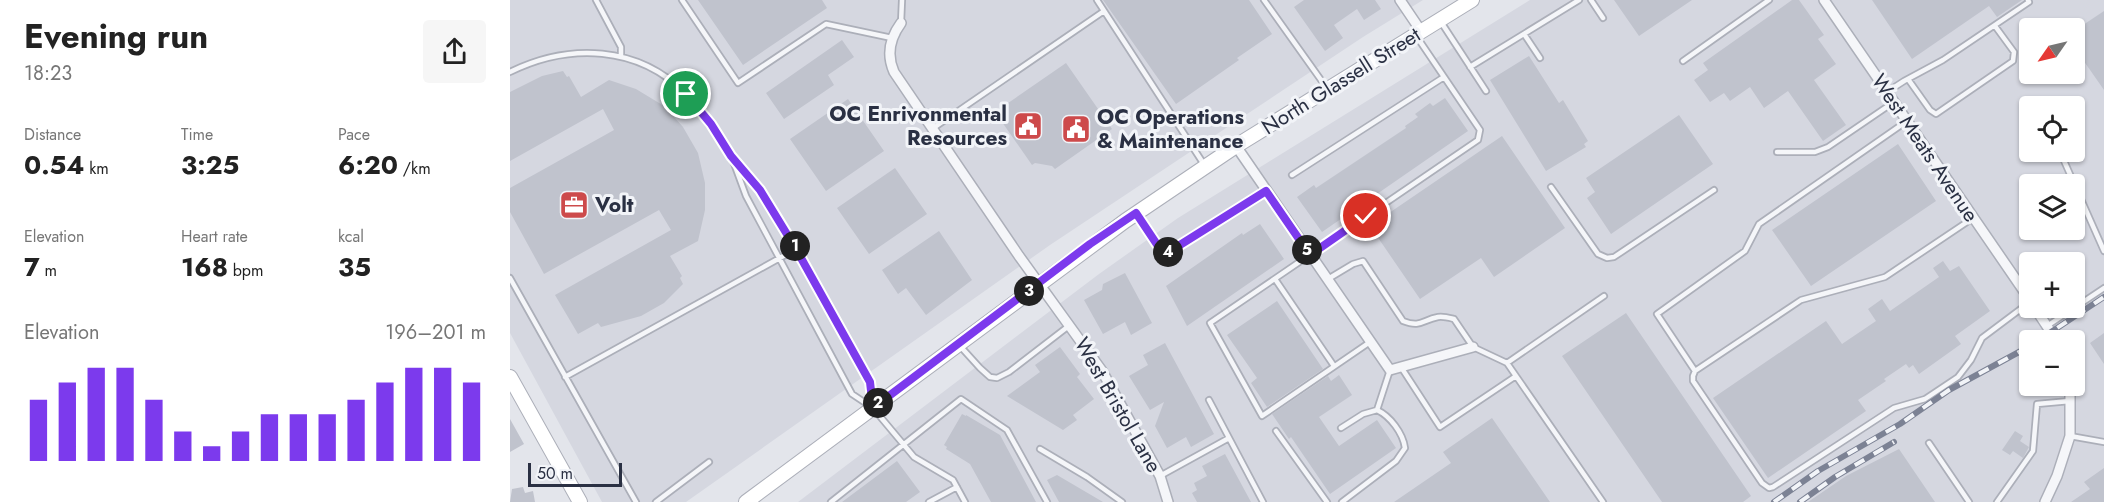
<!DOCTYPE html>
<html lang="en">
<head>
<meta charset="utf-8">
<style>
	:root { --surface:#fff; --page:#f6f6f6; --text:#222; --muted:#767676; --accent:#7c3aed }
	body { margin:0; font-family:Jost,sans-serif; background:var(--page); color:var(--text); height:100vh; display:flex; flex-direction:column; font-size:22px; white-space:nowrap }
	* { box-sizing:border-box; margin:0 }
	p { font-size:20px; color:var(--muted) }
	.icon { flex:none; width:33px; height:33px; fill:none; stroke:currentColor; stroke-width:2; stroke-linecap:round; stroke-linejoin:round }
	.map { position:relative; flex:1; overflow:hidden }
	.side { display:flex; flex-direction:column; background:var(--surface); width:510px }
	.side>* { flex:none }
	.needle { width:39px; rotate:236deg }
	.buttons { position:absolute; left:1509px; top:18px; display:grid; gap:12px }
	.buttons a { display:grid; place-items:center; width:66px; height:66px; border-radius:6px; background:var(--surface); box-shadow:0 2px 4px #0004; font-size:30px }
	.scale { position:absolute; left:18px; bottom:15px; width:94px; box-sizing:border-box; padding-left:6px; border:3px solid #2a3043; border-top:0; font-size:16px; line-height:21px; white-space:nowrap; color:#2a3043; -webkit-text-stroke:4px #f2f4f8; paint-order:stroke }
	.pin { position:absolute; display:grid; place-items:center; width:51px; height:51px; color:#fff; margin:-26px; border:3px solid #fff; border-radius:50%; box-shadow:0 2px 6px #0007 }
	.km { position:absolute; width:30px; height:30px; margin:-15px; border-radius:50%; background:#222; color:#fff; font-size:16px; line-height:30px; text-align:center }
	.round { display:grid; place-items:center; flex:none; width:63px; height:63px; border-radius:6px; background:var(--page) }
	.summary { display:flex; align-items:center; justify-content:space-between; height:102px; padding:0 24px }
	h1 { font-size:33px; font-weight:700; line-height:45px }
	.figures { display:grid; grid-template-columns:repeat(3,1fr); gap:9px; height:102px; padding:6px 24px }
	.figures div { display:grid; align-content:center }
	.figures b { font-size:26px; font-weight:700 }
	.figures small { font-size:16px; font-weight:400 }
	.figures p { font-size:16px }
	.chart { height:168px; padding:12px 24px }
	.chart p { display:flex; justify-content:space-between }
	.chart svg { width:100%; height:108px; margin-top:6px; stroke:var(--accent); stroke-width:6 }
	main { display:flex; flex:1; min-height:0 }
	.map>svg:first-child { display:block }
</style>
</head>
<body>
<main>
<section class="side">
<div class="summary"><div><h1>Evening run</h1><p>18:23</p></div><a class="round"><svg class="icon" aria-label="share" viewBox="0 0 24 24"><path d="M12 15V3M7 8l5-5 5 5M5 13v7h14v-7"/></svg></a></div>
<div class="figures">
<div><p>Distance</p><b>0.54<small> km</small></b></div>
<div><p>Time</p><b>3:25</b></div>
<div><p>Pace</p><b>6:20<small> /km</small></b></div>
</div>
<div class="figures">
<div><p>Elevation</p><b>7<small> m</small></b></div>
<div><p>Heart rate</p><b>168<small> bpm</small></b></div>
<div><p>kcal</p><b>35</b></div>
</div>
<div class="chart"><p><span>Elevation</span>196–201 m</p>
<svg viewBox="0 0 160 44" preserveAspectRatio="none"><path d="M5 44V19M15 44V12M25 44V6M35 44V6M45 44V19M55 44V32M65 44V38M75 44V32M85 44V25M95 44V25M105 44V25M115 44V19M125 44V12M135 44V6M145 44V6M155 44V12"/></svg>
</div>
</section>
<div class="map">
<svg width="1594" height="502" viewBox="0 0 1594 502">
	<rect width="100%" height="100%" fill="#e3e5eb"/>
	<path fill="#d5d7e0" fill-rule="evenodd" d="M 0,0 L 913,0 L 853,37 L 540,245 L 176,502 L 92,502 L 0,333 Z
		M 1020,0 L 1594,0 L 1594,502 L 288,502 L 589,274 L 668,218 ZM 1520,28 L 1564,28 L 1564,74 L 1520,74 ZM 1520,106 L 1564,106 L 1564,152 L 1520,152 ZM 1520,184 L 1564,184 L 1564,230 L 1520,230 ZM 1520,262 L 1564,262 L 1564,308 L 1520,308 ZM 1520,340 L 1564,340 L 1564,386 L 1520,386 Z"/>
	<path fill="#c0c3cd" d="M 188,0 L 312,0 L 317,8 L 233,65 Z
		M 593,0 L 739,0 L 762,34 L 727,58 L 729,60 L 666,104 Z
		M 794,0 L 865,0 L 871,9 L 854,20 L 847,9 L 824,25 L 833,38 L 815,51 L 784,7 Z
		M 1104,0 L 1182,0 L 1129,36 Z
		M 1282,0 L 1289,0 L 1314,35 L 1308,39 L 1326,64 L 1304,80 L 1336,125 L 1313,141 L 1278,91 L 1254,108 L 1240,87 L 1220,101 L 1214,93 L 1200,102 L 1184,80 L 1198,70 L 1193,63 Z
		M 1362,0 L 1512,0 L 1487,17 L 1479,6 L 1402,59 Z
		M 1594,11 L 1594,90 L 1564,47 L 1564,31 Z
		M 332,40 L 344,57 L 318,75 L 324,85 L 274,119 L 256,93 Z
		M 1019,56 L 1049,103 L 1053,100 L 1078,141 L 1074,144 L 1076,147 L 1036,171 L 980,80 Z
		M 556,63 L 602,129 L 545,169 L 542,166 L 525,163 L 522,165 L 485,112 Z
		M 53,71 L 57,77 L 59,76 L 71,97 L 99,80 L 126,89 L 154,106 L 173,127 L 188,153 L 195,183 L 195,210 L 188,241 L 160,256 L 172,276 L 170,278 L 173,284 L 154,303 L 131,316 L 91,327 L 88,323 L 68,334 L 45,295 L 161,230 L 149,210 L 34,274 L 0,212 L 0,188 L 104,130 L 93,109 L 0,161 L 0,92 L 32,76 Z
		M 935,98 L 958,131 L 812,232 L 787,197 L 804,185 L 806,188 L 896,128 L 895,126 L 908,117 L 905,114 L 920,103 L 923,106 Z
		M 338,99 L 374,151 L 316,191 L 280,139 Z
		M 1169,115 L 1203,164 L 1101,234 L 1077,198 L 1085,192 L 1076,178 Z
		M 992,136 L 1055,228 L 984,277 L 971,258 L 910,299 L 860,226 Z
		M 1388,144 L 1426,201 L 1301,286 L 1262,230 Z
		M 385,168 L 417,214 L 359,254 L 327,208 Z
		M 750,224 L 774,259 L 677,326 L 656,286 L 732,233 L 733,235 Z
		M 429,231 L 462,280 L 416,315 L 396,288 L 388,294 L 372,270 Z
		M 1433,261 L 1440,271 L 1449,266 L 1480,311 L 1445,336 L 1451,344 L 1409,374 L 1403,365 L 1399,368 L 1396,364 L 1374,379 L 1376,381 L 1348,400 L 1356,411 L 1258,478 L 1203,398 L 1316,321 L 1332,344 L 1366,321 L 1358,309 L 1372,299 L 1380,311 L 1429,277 L 1423,268 Z
		M 615,273 L 642,323 L 621,335 L 615,322 L 593,334 L 574,300 L 592,290 L 593,284 Z
		M 767,301 L 813,369 L 757,407 L 741,383 L 747,378 L 717,335 Z
		M 1116,313 L 1241,496 L 1233,502 L 1152,502 L 1052,356 Z
		M 1594,333 L 1594,364 L 1580,343 Z
		M 655,343 L 704,434 L 681,447 L 676,437 L 657,448 L 645,426 L 654,402 L 640,410 L 619,376 L 638,365 L 633,355 Z
		M 550,347 L 570,374 L 567,377 L 584,399 L 563,415 L 567,420 L 553,430 L 497,396 L 530,372 L 525,365 Z
		M 829,375 L 842,395 L 809,417 L 829,446 L 867,420 L 886,448 L 820,494 L 781,437 L 779,439 L 762,414 L 818,376 L 821,381 Z
		M 452,414 L 456,416 L 456,415 L 490,435 L 526,502 L 481,502 L 460,464 L 436,449 L 437,447 L 434,445 Z
		M 982,418 L 1040,502 L 884,502 L 941,463 L 933,452 Z
		M 0,419 L 14,444 L 0,452 Z
		M 1505,431 L 1513,436 L 1510,441 L 1519,447 L 1513,458 L 1503,451 L 1500,455 L 1492,450 Z
		M 1389,449 L 1425,502 L 1298,502 L 1336,476 Z
		M 715,454 L 741,502 L 687,502 L 682,493 L 687,490 L 684,483 L 697,476 L 692,466 Z
		M 387,461 L 410,492 L 396,502 L 332,502 Z
		M 1594,468 L 1594,502 L 1561,502 L 1580,489 L 1574,482 Z
		M 547,475 L 593,502 L 549,502 L 537,480 Z
		M 13,487 L 15,493 L 23,491 L 25,502 L 0,502 L 2,489 Z"/>
	<g fill="none" stroke-linecap="round" stroke-linejoin="round">
		<g stroke="#acafb9" stroke-width="8">
			<path id="lane" d="M 86,0 L 111,47 L 111,55
				M 172,0 L 228,83 L 316,24 L 382,38
				M 587,0 L 695,166
				M 754,0 L 816,87
				M 1081,0 L 1093,18
				M 931,22 L 976,91
				M 391,23 L 392,0
				M 1014,34 L 1030,58
				M 1173,61 L 1259,0
				M 960,67 L 1069,0
				M 0,72 C 59,43 128,45 176,94 C 195,113 205,137 222,157 C 231,167 240,177 248,188 C 258,201 266,216 275,231 C 305,280 332,331 360,382 L 362,405
				M 1398,79 L 1420,110 L 1426,114 L 1503,61 L 1504,52 L 1485,26
				M 1377,92 L 1394,81 L 1433,60 L 1519,2 L 1518,0
				M 1397,121 L 1249,224 L 1235,251 L 1147,314 L 1185,371 L 1291,300 L 1375,277 L 1463,218
				M 422,129 L 594,11
				M 1267,152 L 1305,152 L 1318,147 L 1384,102
				M 1551,154 L 1594,251
				M 222,158 L 236,196 L 342,394 L 363,408 L 404,457 L 443,480 L 455,502
				M 782,175 L 934,77
				M 1041,187 L 1088,254 L 1097,258 L 1104,257 L 1204,190
				M 628,216 L 654,255 L 756,191
				M 0,278 L 126,502
				M 765,279 L 824,366
				M 818,279 L 843,264 L 853,261 L 893,321 C 911,328 912,320 928,317 C 933,316 940,318 944,319 L 963,347 L 997,363 L 1093,502
				M 1537,326 L 1594,288
				M 860,342 L 752,416 L 700,323 L 968,140 L 970,130 L 907,37
				M 450,346 L 470,368 L 480,377 L 487,378 L 499,372 L 560,325
				M 997,363 L 1094,296
				M 891,367 L 930,427 L 1006,376
				M 1185,371 L 1183,376 L 1183,381 L 1252,483 L 1259,488 L 1263,487 L 1384,408 L 1415,399 L 1448,377 L 1461,360 L 1472,338 L 1520,302
				M 55,377 L 286,249
				M 699,400 L 753,502
				M 867,410 L 880,370
				M 831,428 L 853,414 L 867,410 C 880,416 893,433 895,448 L 886,461 L 832,502
				M 766,431 L 817,502
				M 1560,436 L 1594,442
				M 1419,443 L 1459,502
				M 530,449 L 577,477 L 612,502
				M 650,476 L 719,438
				M 146,502 L 199,462
				M 321,502 L 451,399 L 497,430 L 537,502
				M 419,502 L 447,487
				M 1487,502 L 1523,451 L 1527,404 L 1560,401"/>
		</g>
		<g stroke="#acafb9" stroke-width="12">
			<path id="street" d="M 890,0 L 911,31
				M 1314,0 L 1520,300
				M 391,23 C 380,38 376,54 384,72 L 509,256 L 592,371 L 650,476 L 658,502
				M 726,146 L 880,370 L 963,347
				M 1525,308 L 1546,340
				M 1535,502 L 1547,476 L 1560,436 L 1560,386"/>
		</g>
		<g stroke="#acafb9" stroke-width="16">
			<path id="secondary" d="M 0,377 L 70,502
				M 236,502 L 615,221 L 726,146 L 962,0"/>
		</g>
		<use href="#lane" stroke="#f5f6f9" stroke-width="4.5"/>
		<use href="#street" stroke="#f5f6f9" stroke-width="9"/>
		<use href="#secondary" stroke="#fff" stroke-width="14"/>
		<g stroke="#7c8294" stroke-width="6">
			<path id="rail" d="M 1529,340 L 1594,297
				M 1264,502 L 1308,471 L 1390,424 L 1439,390 L 1520,346
				M 1290,502 L 1325,477 L 1384,442"/>
		</g>
		<use href="#rail" stroke="#f2f4f8" stroke-width="4" stroke-dasharray="11" stroke-linecap="butt"/>
	</g>
	<g fill="none" stroke-linecap="round" stroke-linejoin="round">
		<g stroke="#fff" stroke-width="12">
			<path id="route" d="M 176,94 L 201,124 L 221,156 L 250,190 L 286,249 L 360,382 L 363,408 L 580,244 L 626,213 L 654,255 L 756,191 L 800,255 L 856,216"/>
		</g>
		<use href="#route" stroke="#7c3aed" stroke-width="8"/>
	</g>
	<defs>
		<g id="civic-square" transform="scale(1.5)"><rect x="-9" y="-9" width="18" height="18" rx="4" fill="#cd4a4b" stroke="#f2f4f8"/><path d="M-.6-6.5H3V-4.5H.6V-3L4-1V1h2V6H-6V1h2V-1L-.6-3ZM-1.2 2.5V6h2.4V2.5Z" fill="#fff"/></g>
		<g id="office-square" transform="scale(1.5)"><rect x="-9" y="-9" width="18" height="18" rx="4" fill="#cd4a4b" stroke="#f2f4f8"/><path d="M-6-3h4V-5.5h4V-3h4V5H-6ZM-1-4.5V-3h2v-1.5ZM-6 0V1H6V0Z" fill="#fff"/></g>
	</defs>
	<g fill-rule="evenodd">
		<use href="#civic-square" x="518" y="126"/>
		<use href="#civic-square" x="566" y="129"/>
		<use href="#office-square" x="64" y="205"/>
	</g>
	<g text-anchor="middle" dominant-baseline="central" stroke-width="6" stroke-linejoin="round" paint-order="stroke">
		<g font-size="21" fill="#2a3043" stroke="#f2f4f8">
			<text transform="translate(831 81) rotate(-32)">North Glassell Street</text>
			<text transform="translate(1415 148) rotate(56)">West Meats Avenue</text>
			<text transform="translate(608 405) rotate(60)">West Bristol Lane</text>
		</g>
		<g font-size="21" font-weight="bold" fill="#2a3043" stroke="#f2f4f8" text-anchor="start">
			<text x="497" y="114" text-anchor="end">OC Enrivonmental<tspan x="497" dy="24">Resources</tspan></text>
			<text x="587" y="117">OC Operations<tspan x="587" dy="24">&amp; Maintenance</tspan></text>
			<text x="85" y="205">Volt</text>
		</g>
	</g>
</svg>
<div class="buttons">
<a><svg class="needle" viewBox="-14 -14 28 28"><path d="M0-13l5 13h-10z" fill="#e53935"/><path d="M0 13l5-13h-10z" fill="#767676"/></svg></a>
<a><svg class="icon" aria-label="locate" viewBox="0 0 24 24"><circle cx="12" cy="12" r="6"/><path d="M12 2v4M12 18v4M2 12h4M18 12h4"/></svg></a>
<a><svg class="icon" aria-label="layers" viewBox="0 0 24 24"><path d="M12 4l9 5-9 5-9-5zM3 14l9 5 9-5"/></svg></a>
<a>+</a>
<a>−</a>
</div>
<div class="scale">50 m</div>
<div class="pin" style="left:176px;top:94px;background:#1e9e55"><svg class="icon" aria-label="arrive" viewBox="0 0 24 24"><path d="M6 21V4h12l-3 4 3 4H6"/></svg></div>
<div class="pin" style="left:856px;top:216px;background:#d93025"><svg class="icon" aria-label="check" viewBox="0 0 24 24"><path d="M5 12l5 5 9-10"/></svg></div>
<b class="km" style="left:285px;top:246px">1</b>
<b class="km" style="left:368px;top:403px">2</b>
<b class="km" style="left:519px;top:291px">3</b>
<b class="km" style="left:658px;top:252px">4</b>
<b class="km" style="left:797px;top:250px">5</b>
</div>
</main>
</body>
</html>
